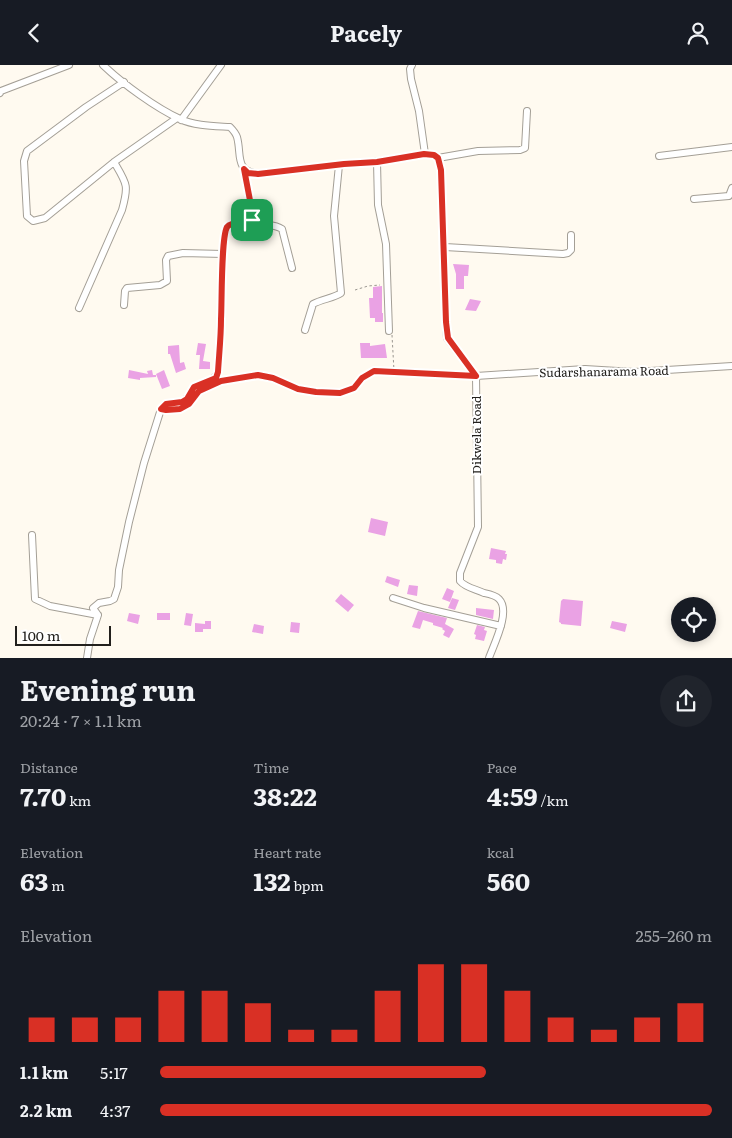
<!DOCTYPE html>
<html lang="en">
<head>
<meta charset="utf-8">
<style>
	:root { --surface:#171b24; --page:#20242c; --text:#f1f3f6; --muted:#9ea1a6; --accent:#d93025 }
	body { margin:0; font-family:Literata,serif; background:var(--page); color:var(--text); height:100vh; display:flex; flex-direction:column; font-size:19px; white-space:nowrap }
	* { box-sizing:border-box; margin:0 }
	p { font-size:16px; color:var(--muted) }
	.icon { flex:none; width:28px; height:28px; fill:none; stroke:currentColor; stroke-width:2; stroke-linecap:round; stroke-linejoin:round }
	.map { position:relative; height:593px; overflow:hidden }
	.side { display:flex; flex-direction:column; background:var(--surface); flex:1 }
	.side>* { flex:none }
	.buttons { position:absolute; left:671px; top:532px; display:grid; gap:10px }
	.buttons a { display:grid; place-items:center; width:45px; height:45px; border-radius:50%; background:var(--surface); box-shadow:0 2px 8px #0003; font-size:25px }
	.scale { position:absolute; left:15px; bottom:12px; width:96px; box-sizing:border-box; padding-left:5px; border:2px solid #22201d; border-top:0; font-size:14px; line-height:18px; white-space:nowrap; color:#22201d; -webkit-text-stroke:4px #fff; paint-order:stroke }
	.pin { position:absolute; display:grid; place-items:center; width:42px; height:42px; color:#fff; margin:-21px; border-radius:10px; box-shadow:0 2px 8px #0006 }
	.round { display:grid; place-items:center; flex:none; width:52px; height:52px; border-radius:26px; background:var(--page) }
	.headline { display:flex; align-items:center; justify-content:space-between; height:85px; padding:0 20px }
	h1 { font-size:28px; font-weight:700; line-height:38px }
	.figures { display:grid; grid-template-columns:repeat(3,1fr); gap:8px; height:85px; padding:5px 20px }
	.figures div { display:grid; align-content:center }
	.figures b { font-size:25px; font-weight:700 }
	.figures small { font-size:14px; font-weight:400 }
	.figures p { font-size:14px }
	.chart { height:140px; padding:10px 20px }
	.chart p { display:flex; justify-content:space-between }
	.chart svg { width:100%; height:90px; margin-top:5px; stroke:var(--accent); stroke-width:6 }
	ul { padding:0 20px; list-style:none; font-size:16px }
	li { display:grid; grid-template-columns:80px 60px 1fr; align-items:center; height:38px }
	li i { height:12px; border-radius:6px; background:var(--accent) }
	header { display:flex; justify-content:space-between; align-items:center; height:65px; padding:0 20px; background:var(--surface); font-size:22px; font-weight:700 }
	.map>svg:first-child { display:block }
</style>
</head>
<body>
<header><svg class="icon" aria-label="back" viewBox="0 0 24 24"><path d="M15 5l-7 7 7 7"/></svg>Pacely<svg class="icon" aria-label="person" viewBox="0 0 24 24"><circle cx="12" cy="8" r="4"/><path d="M4 21q1-7 8-7t8 7"/></svg></header>
<div class="map">
<svg width="732" height="593" viewBox="0 0 732 593">
	<rect width="100%" height="100%" fill="#fffaf0"/>
	<path fill="#eaa2e4" d="M 453,199 L 469,200 L 468,211 L 464,211 L 464,224 L 456,224 L 456,209 Z
		M 382,221 L 382,248 L 383,248 L 383,257 L 375,257 L 375,253 L 370,253 L 369,233 L 373,233 L 373,222 Z
		M 470,234 L 481,236 L 476,246 L 465,245 Z
		M 198,278 L 206,279 L 203,296 L 210,297 L 210,304 L 199,304 L 200,290 L 196,290 Z
		M 360,278 L 370,278 L 370,281 L 385,279 L 387,293 L 361,293 Z
		M 179,280 L 180,298 L 184,297 L 186,304 L 176,308 L 170,289 L 168,289 L 168,281 Z
		M 129,305 L 148,309 L 147,306 L 152,305 L 153,310 L 156,310 L 156,312 L 140,313 L 140,315 L 128,313 Z
		M 164,305 L 170,321 L 162,324 L 156,309 Z
		M 371,453 L 388,457 L 385,471 L 368,467 Z
		M 491,483 L 506,486 L 505,489 L 507,489 L 506,495 L 503,494 L 502,499 L 496,498 L 496,495 L 489,494 Z
		M 387,511 L 400,515 L 398,522 L 385,517 Z
		M 409,520 L 418,521 L 417,531 L 407,529 Z
		M 447,523 L 454,526 L 450,537 L 442,534 Z
		M 341,529 L 354,540 L 348,547 L 335,536 Z
		M 452,533 L 459,535 L 455,545 L 448,543 Z
		M 563,534 L 583,536 L 581,561 L 561,559 L 561,558 L 559,557 L 561,536 Z
		M 476,543 L 494,545 L 493,554 L 476,550 Z
		M 418,546 L 447,553 L 445,559 L 454,564 L 449,573 L 443,570 L 445,566 L 442,564 L 443,563 L 433,560 L 433,558 L 423,555 L 420,564 L 412,562 Z
		M 129,548 L 140,550 L 138,559 L 127,556 Z
		M 157,548 L 170,548 L 170,555 L 157,555 Z
		M 186,548 L 193,549 L 191,561 L 184,560 Z
		M 205,556 L 211,556 L 211,564 L 203,564 L 203,567 L 195,567 L 195,558 L 205,559 Z
		M 612,556 L 627,559 L 625,567 L 610,563 Z
		M 291,557 L 300,558 L 299,568 L 290,567 Z
		M 254,559 L 264,561 L 263,569 L 252,567 Z
		M 477,560 L 485,562 L 484,565 L 487,566 L 484,576 L 475,574 L 476,570 L 474,569 Z"/>
	<g fill="none" stroke-linecap="round" stroke-linejoin="round">
		<g stroke="#a49f96" stroke-width="8">
			<path id="street" d="M 103,0 C 123,19 156,43 180,54 C 195,61 214,61 230,62 C 233,65 236,69 237,72 C 242,90 234,105 258,109 L 344,99 L 374,97 L 425,89 L 434,90 L 438,93 L 441,105 L 446,257 L 447,273 L 476,311 L 478,462 L 460,508 L 460,516 C 466,523 476,524 484,528 C 489,529 495,530 499,534 C 511,546 494,579 489,593
				M 412,0 L 410,4 L 411,14 L 419,46 L 425,89
				M 124,17 L 86,42 L 27,86 L 24,96 L 27,151 L 33,156 L 45,153 L 114,97 L 177,53
				M 0,28 L 1,26 L 69,0
				M 181,55 L 221,0
				M 659,91 L 732,82
				M 438,93 L 478,86 L 520,85 L 525,83 L 527,46
				M 377,97 L 378,140 L 386,179 L 389,266
				M 694,134 L 729,131 L 732,123
				M 252,155 C 261,161 273,158 282,164 L 292,203
				M 445,182 L 563,189 L 568,188 L 571,185 L 571,170
				M 124,240 L 125,226 L 127,223 L 160,220 L 167,216 L 166,195 L 168,191 L 183,188 L 223,189
				M 79,243 L 122,145 C 129,120 127,119 114,97
				M 305,265 L 313,239 C 322,234 334,233 341,228 L 334,151 L 339,100
				M 476,311 L 585,304 L 634,307 L 732,301
				M 32,470 L 35,534 L 50,541 L 98,550
				M 393,533 L 424,543 L 501,561
				M 87,593 L 90,574 L 98,550 L 93,543 L 99,538 L 110,536 L 114,534 L 118,522 L 119,505 L 129,457 L 144,398 L 161,344 C 168,337 175,340 183,336 C 189,333 190,326 196,322 C 204,316 214,317 218,307 C 219,290 221,272 221,254 C 222,237 221,173 227,162 C 231,156 245,160 252,155 L 253,151 L 244,105"/>
		</g>
		<path stroke="#9b9791" stroke-width="1" stroke-dasharray="2.5 2.5" stroke-linecap="butt" d="M 355,225 L 368,221 L 380,220
			M 392,270 L 394,306
			M 218,318 C 233,312 256,309 272,312 C 280,314 288,320 297,323 C 309,327 330,331 343,327 C 355,323 363,313 374,306 L 468,310"/>
		<use href="#street" stroke="#fff" stroke-width="6"/>
	</g>
	<g fill="none" stroke-linecap="round" stroke-linejoin="round">
		<g stroke="#fff" stroke-width="10">
			<path id="route" d="M 424,89 L 434,90 L 438,93 L 441,105 L 446,257 L 448,273 L 476,311 L 374,306 L 362,313 L 354,323 L 340,328 L 316,327 L 298,324 L 273,313 L 258,310 L 221,316 L 199,326 L 189,339 L 180,344 L 166,345 L 161,344 L 166,339 L 182,337 L 187,334 L 194,322 L 216,313 L 218,307 C 219,290 221,272 221,254 C 222,237 221,173 227,162 C 231,156 246,160 252,155 L 253,151 L 244,104 L 248,108 L 258,109 L 344,99 L 377,97 Z"/>
		</g>
		<use href="#route" stroke="#d93025" stroke-width="6"/>
	</g>
	<g text-anchor="middle" dominant-baseline="central" stroke-width="4" stroke-linejoin="round" paint-order="stroke">
		<g font-size="12" fill="#22201d" stroke="#fff">
			<text transform="translate(604 306) rotate(-1)">Sudarshanarama Road</text>
			<text transform="translate(476 370) rotate(-90)">Dikwela Road</text>
		</g>
	</g>
</svg>
<div class="buttons">
<a><svg class="icon" aria-label="locate" viewBox="0 0 24 24"><circle cx="12" cy="12" r="6"/><path d="M12 2v4M12 18v4M2 12h4M18 12h4"/></svg></a>
</div>
<div class="scale">100 m</div>
<div class="pin" style="left:252px;top:155px;background:#1e9e55"><svg class="icon" aria-label="arrive" viewBox="0 0 24 24"><path d="M6 21V4h12l-3 4 3 4H6"/></svg></div>
</div>
<section class="side">
<div class="headline"><div><h1>Evening run</h1><p>20:24 · 7 × 1.1 km</p></div><a class="round"><svg class="icon" aria-label="share" viewBox="0 0 24 24"><path d="M12 15V3M7 8l5-5 5 5M5 13v7h14v-7"/></svg></a></div>
<div class="figures">
<div><p>Distance</p><b>7.70<small> km</small></b></div>
<div><p>Time</p><b>38:22</b></div>
<div><p>Pace</p><b>4:59<small> /km</small></b></div>
</div>
<div class="figures">
<div><p>Elevation</p><b>63<small> m</small></b></div>
<div><p>Heart rate</p><b>132<small> bpm</small></b></div>
<div><p>kcal</p><b>560</b></div>
</div>
<div class="chart"><p><span>Elevation</span>255–260 m</p>
<svg viewBox="0 0 160 44" preserveAspectRatio="none"><path d="M5 44V32M15 44V32M25 44V32M35 44V19M45 44V19M55 44V25M65 44V38M75 44V38M85 44V19M95 44V6M105 44V6M115 44V19M125 44V32M135 44V38M145 44V32M155 44V25"/></svg>
</div>
<ul>
<li><b>1.1 km</b>5:17<i style="width:59%"></i></li>
<li><b>2.2 km</b>4:37<i style="width:100%"></i></li>
</ul>
</section>
</body>
</html>
